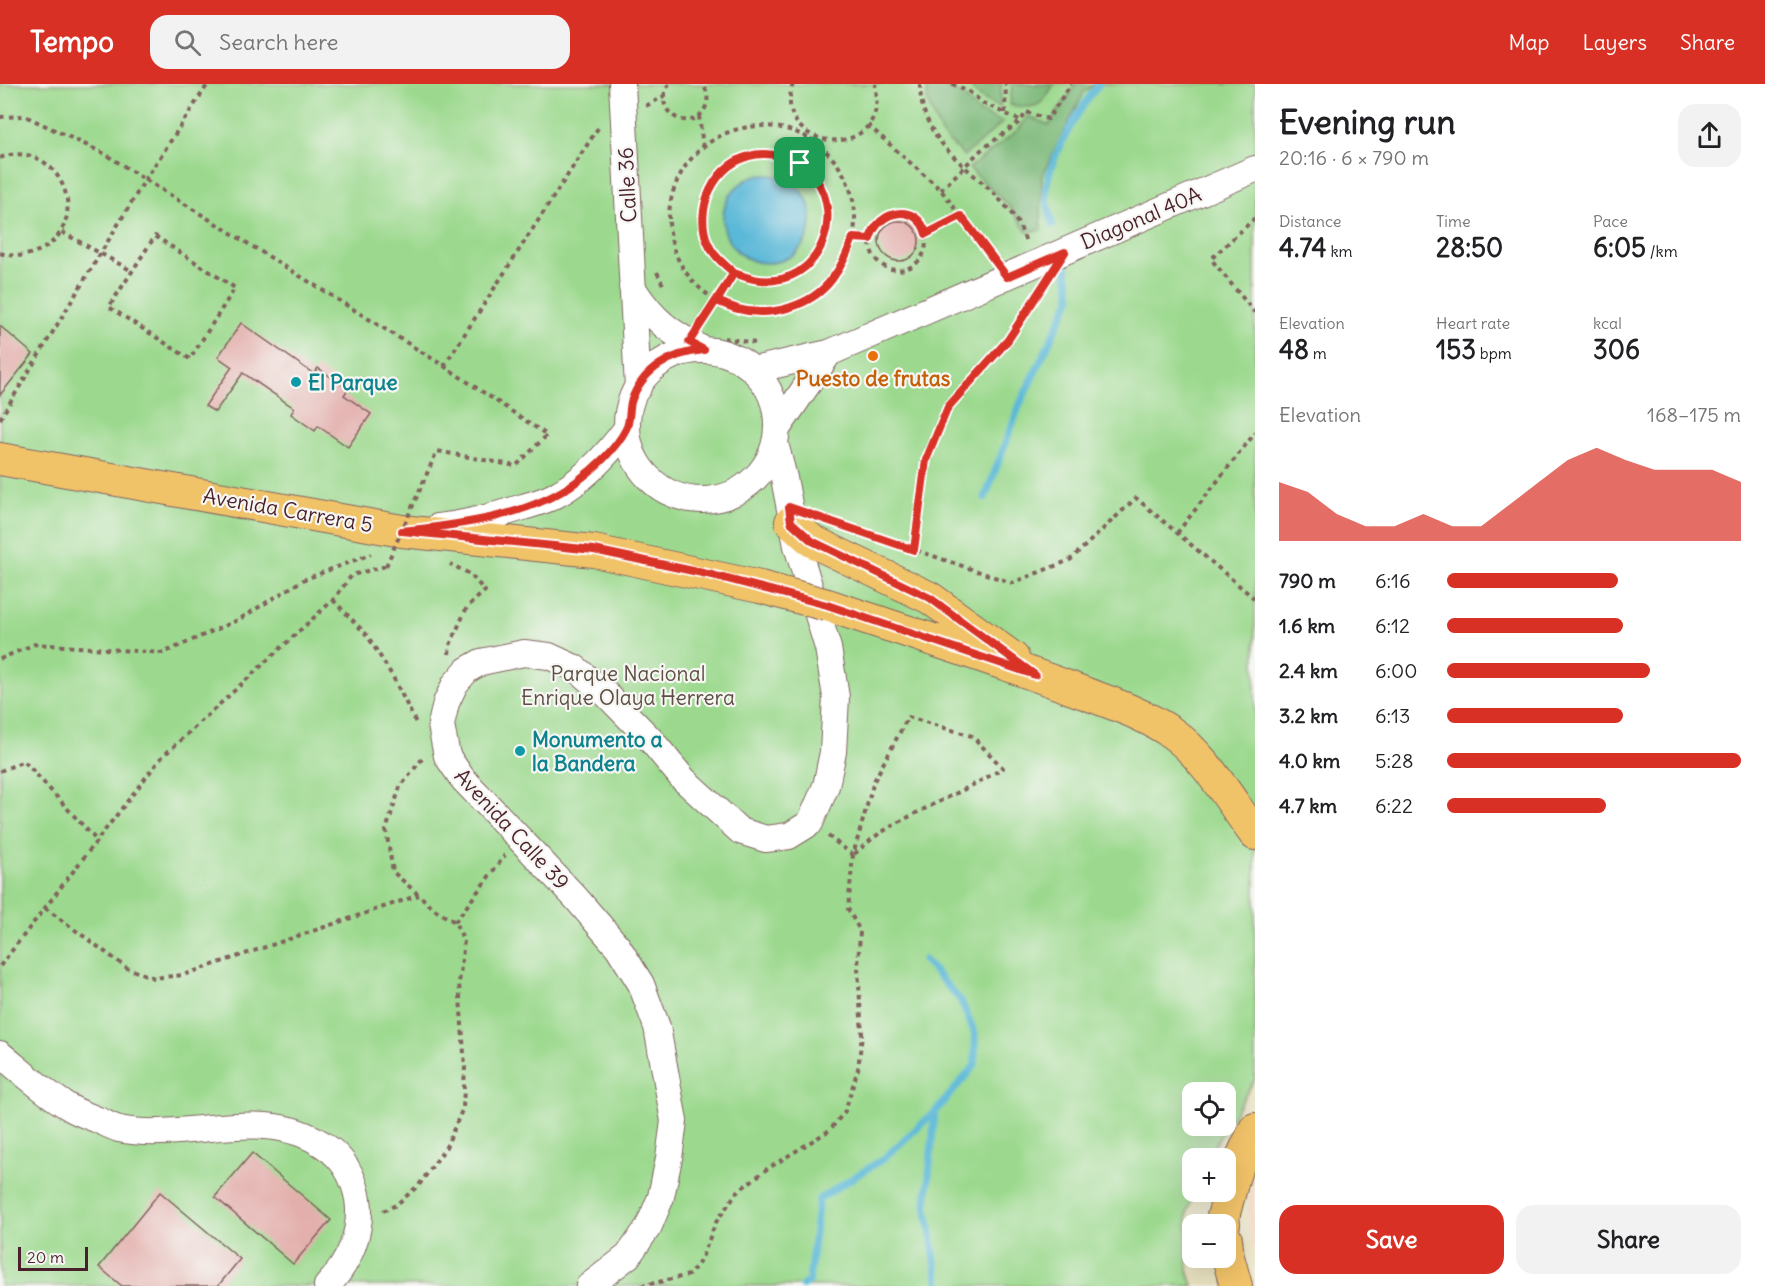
<!DOCTYPE html>
<html lang="en">
<head>
<meta charset="utf-8">
<style>
	:root { --surface:#fff; --page:#f2f2f2; --text:#202124; --muted:#757577; --accent:#d93025 }
	body { margin:0; font-family:Delius,sans-serif; background:var(--page); color:var(--text); height:100vh; display:flex; flex-direction:column; font-size:22px; white-space:nowrap }
	* { box-sizing:border-box; margin:0 }
	p { font-size:20px; color:var(--muted) }
	.icon { flex:none; width:33px; height:33px; fill:none; stroke:currentColor; stroke-width:2; stroke-linecap:round; stroke-linejoin:round }
	.map { position:relative; flex:1; overflow:hidden }
	.side { display:flex; flex-direction:column; background:var(--surface); width:510px }
	.side>* { flex:none }
	.tools { position:absolute; left:1182px; top:998px; display:grid; gap:12px }
	.tools a { display:grid; place-items:center; width:54px; height:54px; border-radius:12px; background:var(--surface); box-shadow:0 6px 24px #0002; font-size:30px }
	.scale { position:absolute; left:18px; bottom:15px; width:70px; box-sizing:border-box; padding-left:6px; border:3px solid #4a1f2b; border-top:0; font-size:16px; line-height:21px; white-space:nowrap; color:#4a1f2b; -webkit-text-stroke:4px #f6f6f2; paint-order:stroke }
	.pin { position:absolute; display:grid; place-items:center; width:51px; height:51px; color:#fff; margin:-26px; border-radius:12px; box-shadow:0 3px 9px #0006 }
	.round { display:grid; place-items:center; flex:none; width:63px; height:63px; border-radius:18px; background:var(--page) }
	.head { display:flex; align-items:center; justify-content:space-between; height:102px; padding:0 24px }
	h1 { font-size:33px; font-weight:800; line-height:45px }
	.stats { display:grid; grid-template-columns:repeat(3,1fr); gap:9px; height:102px; padding:6px 24px }
	.stats div { display:grid; align-content:center }
	.stats b { font-size:26px; font-weight:800 }
	.stats small { font-size:16px; font-weight:400 }
	.stats p { font-size:16px }
	.chart { height:168px; padding:12px 24px }
	.chart p { display:flex; justify-content:space-between }
	.chart svg { width:100%; height:108px; margin-top:6px; fill:var(--accent); opacity:.7 }
	.primary-button { display:flex; gap:12px; margin-top:auto; padding:12px 24px }
	.primary-button a { flex:1; height:69px; border-radius:18px; background:var(--accent); color:#fff; font-size:24px; font-weight:800; line-height:69px; text-align:center }
	.primary-button a+a { background:var(--page); color:var(--text) }
	ul { padding:0 24px; list-style:none; font-size:20px }
	li { display:grid; grid-template-columns:96px 72px 1fr; align-items:center; height:45px }
	li i { height:15px; border-radius:8px; background:var(--accent) }
	header { display:flex; align-items:center; gap:36px; box-sizing:border-box; height:84px; padding:0 30px; background:var(--accent); color:#fff }
	header strong { font-size:28px }
	nav { display:flex; gap:33px; margin-inline-start:auto; font-size:21px }
	.search { width:420px; height:54px; background:var(--page); display:flex; align-items:center; gap:15px; box-sizing:border-box; padding:0 21px; border-radius:18px; color:var(--muted); font-size:22px }
	main { display:flex; flex:1; min-height:0 }
	.map>svg:first-child { display:block }
</style>
</head>
<body>
<header>
<strong>Tempo</strong>
<div class="search"><svg class="icon" aria-label="search" viewBox="0 0 24 24"><circle cx="10" cy="10" r="6"/><path d="M15 15l6 6"/></svg>Search here</div>
<nav><a>Map</a><a>Layers</a><a>Share</a></nav>
</header>
<main>
<div class="map">
<svg width="1255" height="1202" viewBox="0 0 1255 1202">
	<rect width="100%" height="100%" fill="#f6f6f2"/>
	<filter id="ink" filterUnits="userSpaceOnUse"><feTurbulence type="fractalNoise" baseFrequency=".0167" numOctaves="2"/><feDisplacementMap in="SourceGraphic" scale="12" xChannelSelector="R" yChannelSelector="G"/><feConvolveMatrix kernelMatrix="1 2 1 2 8 2 1 2 1" color-interpolation-filters="sRGB"/></filter>
	<filter id="wash" filterUnits="userSpaceOnUse"><feTurbulence type="fractalNoise" baseFrequency=".008" numOctaves="4" result="noise"/><feDisplacementMap in="SourceGraphic" scale="24" xChannelSelector="R" yChannelSelector="G"/><feGaussianBlur stdDeviation="1.35" result="paint"/><feColorMatrix in="noise" values="0 0 0 0 0 0 0 0 0 0 0 0 0 0 0 0 0 1.4 0 .05"/><feComposite in="paint" operator="in"/></filter>
	<g filter="url(#wash)">
		<rect width="100%" height="100%" fill="#e8e1bf"/>
		<path fill="#f2d5be" d="M 1255,1087 L 1255,1177 L 1248,1141 L 1249,1116 Z"/>
		<path fill="#9cd98e" stroke="#737c5c" stroke-width="1.5" fill-rule="evenodd" d="M 0,0 L 1255,0 L 1255,995 L 1207,1074 L 1192,1074 L 1192,1107 L 1195,1107 L 1187,1128 L 1188,1186 L 1193,1202 L 0,1202 ZM 1192,1008 L 1226,1008 L 1226,1041 L 1192,1041 Z"/>
		<path fill="#7db979" stroke="#646c52" stroke-width="1.5" d="M 927,0 L 935,0 L 962,10 L 978,28 L 1003,38 L 964,72 L 941,50 L 927,16 Z
			M 969,0 L 1001,0 L 1000,23 C 988,18 975,12 969,0 Z
			M 1012,0 L 1054,0 C 1040,24 1038,25 1010,21 Z
			M 1076,0 L 1096,0 L 1084,8 L 1042,92 L 1041,146 L 1027,148 L 1009,122 L 969,84 L 1019,45 L 1028,32 L 1049,41 Z"/>
		<path fill="#5ab8d8" stroke="#526c82" stroke-width="1.5" d="M723 135a44 44 0 1 1 88 0a44 44 0 1 1-88 0Z"/>
		<g fill="none" stroke-linecap="round" stroke-linejoin="round">
			<path stroke="#5ab8d8" stroke-width="7" d="M 1053,141 C 1048,126 1044,110 1048,95 C 1054,67 1081,22 1099,0
				M 985,414 L 1020,320 L 1071,213 L 1066,181
				M 935,1028 L 926,1120 L 939,1202
				M 802,1202 L 809,1197 L 819,1115 L 883,1075 L 935,1028 L 975,981 L 975,950 L 961,917 L 924,876"/>
		</g>
		<g id="blocks">
			<path fill="#e3afac" d="M879 157a20 20 0 1 1 40 0a20 20 0 1 1-40 0Z
				M 241,239 L 314,290 L 318,284 L 348,305 L 344,311 L 371,330 L 348,363 L 318,342 L 315,347 L 291,330 L 294,324 L 243,289 L 215,328 L 205,322 L 232,283 L 218,273 Z
				M 0,242 L 33,270 L 0,311 Z
				M 252,1069 L 331,1136 L 293,1180 L 215,1113 Z
				M 160,1108 L 240,1175 L 218,1202 L 122,1202 L 99,1183 Z"/>
		</g>
	</g>
	<g filter="url(#ink)">
		<use href="#blocks" fill-opacity="0" stroke="#81635f" stroke-width="1.5"/>
		<g fill="none" stroke-linecap="round" stroke-linejoin="round">
			<g stroke="#81635f" stroke-width="28">
				<path id="minor" d="M 622,0 L 638,304
					M 632,203 C 654,237 669,248 704,266
					M627 341a75 75 0 1 1 150 0a75 75 0 1 1-150 0Z
					M 753,286 L 829,269 L 1255,85
					M 777,345 L 829,269
					M 438,443 C 468,440 495,432 523,423 C 533,420 545,417 554,412 C 583,397 608,370 627,344
					M 0,970 C 21,987 46,1010 69,1023 C 78,1029 89,1032 98,1036 C 105,1039 112,1043 119,1045 C 188,1059 263,1019 325,1062 C 343,1074 354,1093 358,1115 C 363,1147 349,1179 327,1202
					M 589,1202 L 628,1172 L 649,1142 L 661,1113 L 669,1074 L 674,1037 L 657,943 L 641,900 L 618,863 L 575,813 L 462,694 L 447,672 L 441,641 L 446,619 L 455,600 L 467,586 L 481,578 L 524,569 L 549,572 L 575,584 L 605,609 L 651,656 L 683,695 L 740,747 L 766,755 L 789,752 L 810,739 L 826,702 L 833,668 L 836,613 L 828,564 L 797,462 L 784,394 L 775,359"/>
			</g>
			<g stroke="#81635f" stroke-width="34">
				<path id="major" d="M 0,375 L 402,447 L 594,467 L 760,503
					M 791,438 L 812,457 L 930,514 L 1013,574
					M 827,521 C 908,548 989,573 1068,603 C 1103,616 1141,628 1172,649 C 1205,672 1231,718 1255,750
					M 1224,1140 L 1223,1133 L 1235,1088 L 1255,1045
					M 1226,1155 L 1228,1173 L 1236,1202"/>
			</g>
			<path stroke="#81635f" stroke-width="4" stroke-dasharray="4.5 4.5" stroke-linecap="butt" d="M 669,0 C 649,30 695,52 706,22 C 709,14 707,7 703,0
				M 793,0 C 769,68 892,82 875,0
				M 920,0 C 920,78 1008,94 1026,159
				M 952,0 L 967,6 L 983,19 L 1021,37 L 1026,28 L 1048,35 L 1071,0
				M 646,22 L 664,12
				M 1005,29 L 1006,0
				M 699,32 L 703,63
				M 0,33 L 25,32 L 103,69 L 444,282 L 547,351 L 516,382 L 437,367
				M 868,41 L 941,106 L 992,174
				M669 135a93 93 0 1 1 186 0a93 93 0 1 1-186 0Z
				M703 133a63 63 0 1 1 126 0a63 63 0 1 1-126 0Z
				M 0,74 C 55,52 95,133 44,164 C 30,172 16,174 0,169
				M 800,79 L 813,54
				M 941,106 L 981,66 L 1021,37
				M870 158a28 28 0 1 1 56 0a28 28 0 1 1-56 0Z
				M 1255,134 L 1211,175 L 1255,229
				M 62,148 L 132,187
				M 926,150 L 961,132
				M 155,152 L 235,204 L 190,275 L 109,223 Z
				M 853,154 L 870,155
				M 657,188 L 664,203
				M 703,239 L 734,189
				M 724,254 L 755,259
				M 444,282 L 600,41
				M 0,335 L 145,96 L 208,0
				M 857,446 L 1012,499 L 1070,476 L 1136,414 L 1255,515
				M 1177,449 L 1255,349
				M 914,466 L 926,376 L 948,323 L 1009,256 L 1041,205
				M 333,516 L 367,551 L 393,593 L 416,639
				M 449,570 L 450,561 L 467,523 L 485,507 L 470,490 L 450,480
				M 0,575 L 35,560 L 163,569 L 238,536 L 303,496 L 371,470
				M 0,687 L 24,677 L 97,757
				M 828,752 L 853,771
				M 45,824 L 127,884 L 154,894 L 183,891 L 419,811
				M 455,838 L 505,771
				M 0,882 L 160,675 L 333,516 L 352,491 L 386,482
				M 383,1127 L 396,1121 L 419,1101 L 446,1063 L 463,1024 L 465,983 L 459,899 L 464,857 L 455,838 L 438,828 L 393,788 L 386,746 L 400,703 L 422,675
				M 641,1202 L 689,1191 L 701,1176 L 716,1138 L 737,1108 L 767,1085 L 830,1046 L 845,1027 L 858,985 L 862,951 L 858,884 L 860,847 L 848,825 L 853,771 L 874,697 L 908,633 L 972,652 L 1003,684 C 964,708 921,724 882,748 C 872,754 863,763 853,771"/>
			<use href="#minor" stroke="#fff" stroke-width="26"/>
			<use href="#major" stroke="#f1c369" stroke-width="32"/>
			<g stroke="#81635f" stroke-width="34" stroke-linecap="butt">
				<path id="major-bridge" d="M 760,503 L 827,521"/>
			</g>
			<path stroke="#81635f" stroke-width="4" stroke-dasharray="4.5 4.5" stroke-linecap="butt" d="M 386,482 L 437,367"/>
			<use href="#major-bridge" stroke="#f1c369" stroke-width="32"/>
		</g>
	</g>
	<g fill="none" stroke-linecap="round" stroke-linejoin="round" filter="url(#ink)">
		<g stroke="#fff" stroke-width="12">
			<path id="route" d="M 800,79 C 805,84 812,89 816,95 C 842,132 822,191 775,196 C 760,198 748,194 734,189 L 689,258 L 704,266 C 671,269 642,285 631,318 C 629,327 630,338 626,345 C 616,365 594,385 576,398 C 528,433 459,441 402,447 L 594,466 L 712,491 L 827,521 L 1035,591 L 930,514 L 812,457 L 791,438 L 789,423 L 914,466 L 926,376 L 948,323 L 1008,256 L 1065,168 L 1007,193 L 961,132 L 926,150 C 918,119 879,124 870,155 L 853,154 C 847,169 842,182 832,195 C 812,222 770,234 738,225 C 731,223 724,220 717,217 L 734,189 C 724,180 712,171 707,157 C 693,119 720,70 764,70 C 777,70 787,74 800,79"/>
		</g>
		<use href="#route" stroke="#d93025" stroke-width="8"/>
	</g>
	<circle fill="#e8710a" stroke="#f6f6f2" stroke-width="2" cx="873" cy="272" r="6"/>
	<g fill="#0f9aa8" stroke="#f6f6f2" stroke-width="2">
		<circle cx="296" cy="298" r="6"/>
		<circle cx="520" cy="667" r="6"/>
	</g>
	<g text-anchor="middle" dominant-baseline="central" stroke-width="4.5" stroke-linejoin="round" paint-order="stroke">
		<g font-size="21" fill="#4a1f2b" stroke="#f6f6f2">
			<text transform="translate(627 101) rotate(-93)">Calle 36</text>
			<text transform="translate(1141 134) rotate(-23)">Diagonal 40A</text>
			<text transform="translate(288 426) rotate(10)">Avenida Carrera 5</text>
			<text transform="translate(512 745) rotate(47)">Avenida Calle 39</text>
		</g>
		<g font-size="21" font-weight="bold" fill="#c56008" stroke="#f6f6f2">
			<text x="873" y="294">Puesto de frutas</text>
		</g>
		<g font-size="21" font-weight="bold" fill="#0d838f" stroke="#f6f6f2" text-anchor="start">
			<text x="308" y="298">El Parque</text>
			<text x="532" y="655">Monumento a<tspan x="532" dy="24">la Bandera</tspan></text>
		</g>
		<g font-size="21" fill="#5e4e44" stroke="#f6f6f2">
			<text x="628" y="589">Parque Nacional<tspan x="628" dy="24">Enrique Olaya Herrera</tspan></text>
		</g>
	</g>
</svg>
<div class="tools">
<a><svg class="icon" aria-label="locate" viewBox="0 0 24 24"><circle cx="12" cy="12" r="6"/><path d="M12 2v4M12 18v4M2 12h4M18 12h4"/></svg></a>
<a>+</a>
<a>−</a>
</div>
<div class="scale">20 m</div>
<div class="pin" style="left:800px;top:79px;background:#1e9e55"><svg class="icon" aria-label="arrive" viewBox="0 0 24 24"><path d="M6 21V4h12l-3 4 3 4H6"/></svg></div>
</div>
<section class="side">
<div class="head"><div><h1>Evening run</h1><p>20:16 · 6 × 790 m</p></div><a class="round"><svg class="icon" aria-label="share" viewBox="0 0 24 24"><path d="M12 15V3M7 8l5-5 5 5M5 13v7h14v-7"/></svg></a></div>
<div class="stats">
<div><p>Distance</p><b>4.74<small> km</small></b></div>
<div><p>Time</p><b>28:50</b></div>
<div><p>Pace</p><b>6:05<small> /km</small></b></div>
</div>
<div class="stats">
<div><p>Elevation</p><b>48<small> m</small></b></div>
<div><p>Heart rate</p><b>153<small> bpm</small></b></div>
<div><p>kcal</p><b>306</b></div>
</div>
<div class="chart"><p><span>Elevation</span>168–175 m</p>
<svg viewBox="0 0 160 44" preserveAspectRatio="none"><path d="M0 44V20L10 24L20 33L30 38L40 38L50 33L60 38L70 38L80 29L90 20L100 11L110 6L120 11L130 15L140 15L150 15L160 20V44z"/></svg>
</div>
<ul>
<li><b>790 m</b>6:16<i style="width:58%"></i></li>
<li><b>1.6 km</b>6:12<i style="width:60%"></i></li>
<li><b>2.4 km</b>6:00<i style="width:69%"></i></li>
<li><b>3.2 km</b>6:13<i style="width:60%"></i></li>
<li><b>4.0 km</b>5:28<i style="width:100%"></i></li>
<li><b>4.7 km</b>6:22<i style="width:54%"></i></li>
</ul>
<div class="primary-button"><a>Save</a><a>Share</a></div>
</section>
</main>
</body>
</html>
